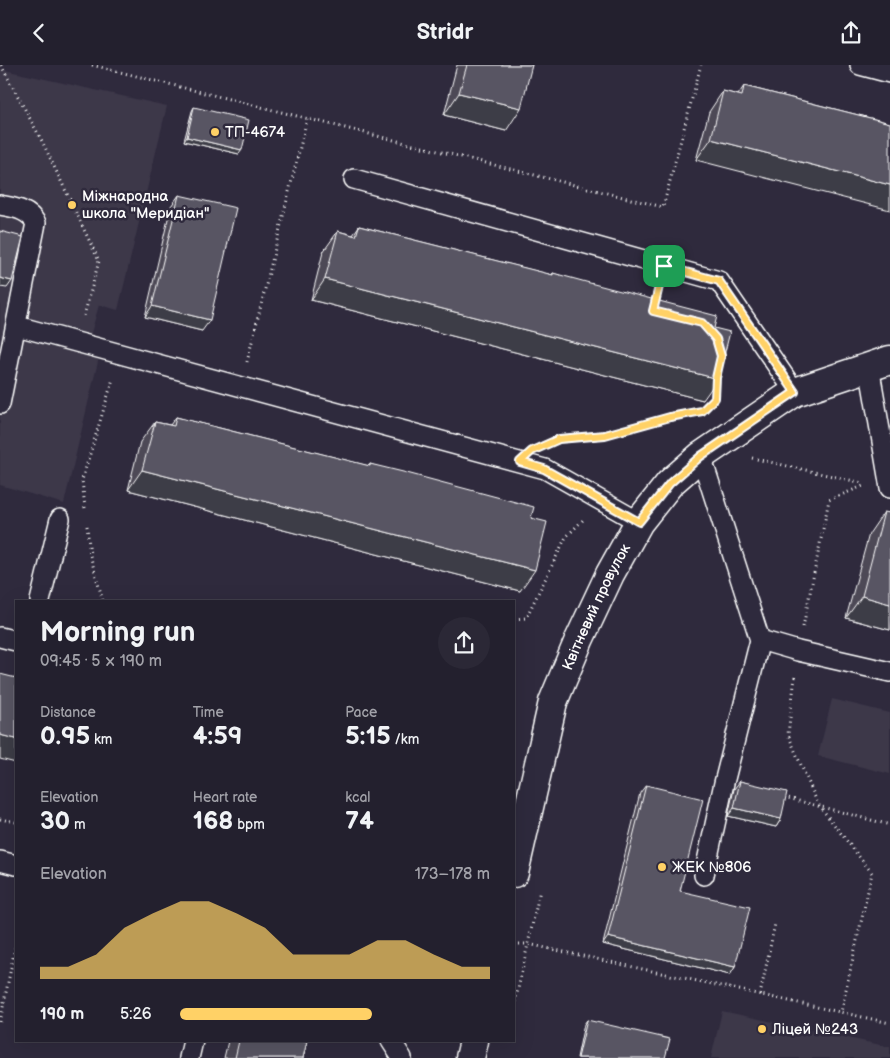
<!DOCTYPE html>
<html lang="en">
<head>
<meta charset="utf-8">
<style>
	:root { --surface:#23202e; --page:#2b2836; --text:#f1f3f6; --muted:#a3a3aa; --line:#403e4a; --accent:#ffd166 }
	body { margin:0; font-family:"Balsamiq Sans",sans-serif; background:var(--page); color:var(--text); height:100vh; display:flex; flex-direction:column; font-size:19px; white-space:nowrap }
	* { box-sizing:border-box; margin:0 }
	p { font-size:16px; color:var(--muted) }
	.icon { flex:none; width:28px; height:28px; fill:none; stroke:currentColor; stroke-width:2; stroke-linecap:round; stroke-linejoin:round }
	.map { position:relative; flex:1; overflow:hidden }
	.panel { position:absolute; left:15px; top:535px; width:500px; height:442px; display:flex; flex-direction:column; background:var(--surface); border-radius:0px; box-shadow:0 5px 20px #0002,0 0 0 1px var(--line) }
	.panel>* { flex:none }
	.pin { position:absolute; display:grid; place-items:center; width:42px; height:42px; color:#fff; margin:-21px; border-radius:10px; box-shadow:0 2px 8px #0006 }
	.round { display:grid; place-items:center; flex:none; width:52px; height:52px; border-radius:26px; background:var(--page) }
	.head { display:flex; align-items:center; justify-content:space-between; height:85px; padding:0 25px }
	h1 { font-size:28px; font-weight:700; line-height:38px }
	.stats { display:grid; grid-template-columns:repeat(3,1fr); gap:8px; height:85px; padding:5px 25px }
	.stats div { display:grid; align-content:center }
	.stats b { font-size:25px; font-weight:700 }
	.stats small { font-size:14px; font-weight:400 }
	.stats p { font-size:14px }
	.chart { height:140px; padding:10px 25px }
	.chart p { display:flex; justify-content:space-between }
	.chart svg { width:100%; height:90px; margin-top:5px; fill:var(--accent); opacity:.7 }
	ul { padding:0 25px; list-style:none; font-size:16px }
	li { display:grid; grid-template-columns:80px 60px 1fr; align-items:center; height:38px }
	li i { height:12px; border-radius:6px; background:var(--accent) }
	header { display:flex; justify-content:space-between; align-items:center; height:65px; padding:0 25px; background:var(--surface); font-size:22px; font-weight:700 }
	.map>svg:first-child { display:block }
</style>
</head>
<body>
<header><svg class="icon" aria-label="back" viewBox="0 0 24 24"><path d="M15 5l-7 7 7 7"/></svg>Stridr<svg class="icon" aria-label="share" viewBox="0 0 24 24"><path d="M12 15V3M7 8l5-5 5 5M5 13v7h14v-7"/></svg></header>
<div class="map">
<svg width="890" height="993" viewBox="0 0 890 993">
	<rect width="100%" height="100%" fill="#2f2a3d"/>
	<filter id="ink" filterUnits="userSpaceOnUse"><feTurbulence type="fractalNoise" baseFrequency=".02" numOctaves="2"/><feDisplacementMap in="SourceGraphic" scale="10" xChannelSelector="R" yChannelSelector="G"/><feConvolveMatrix kernelMatrix="1 2 1 2 8 2 1 2 1" color-interpolation-filters="sRGB"/></filter>
	<g filter="url(#ink)">
		<path fill="#3c3749" d="M 0,4 L 167,41 L 118,245 L 99,240 L 90,272 L 101,284 L 64,439 L 0,420 Z
			M 832,634 L 890,648 L 890,709 L 818,691 Z
			M 722,946 L 890,982 L 890,993 L 711,993 Z"/>
		<g fill="none" stroke-linecap="round" stroke-linejoin="round">
			<g stroke="#fff" stroke-width="22">
				<path id="lane" d="M 860,0 L 890,8
					M 354,114 L 719,216 L 795,327
					M 0,140 C 14,143 28,144 36,158 L 0,339
					M 17,261 L 545,404 L 639,457
					M 869,301 L 890,423
					M 701,391 L 760,575 L 724,718 L 704,810
					M 40,536 L 60,454
					M 0,572 L 16,576
					M 760,575 L 798,586 L 890,607
					M 0,796 L 16,800
					M 391,976 L 402,993
					M 189,993 L 193,976"/>
			</g>
			<g stroke="#fff" stroke-width="31">
				<g id="street">
					<path id="s1" d="M 514,808 L 553,637 L 579,575 L 610,509 L 639,457 L 670,418 L 701,391 L 795,327 L 890,295"/>
					<path d="M 470,993 L 474,976"/>
				</g>
			</g>
			<path stroke="#fff" stroke-width="3" stroke-dasharray="1 4" stroke-linecap="butt" d="M 1,0 L 42,76 L 99,196 L 84,251
				M 92,0 L 663,142 L 701,0
				M 655,238 L 658,224
				M 247,297 L 307,54
				M 550,378 L 559,374 L 605,370 L 670,352 L 702,346 L 715,333 L 717,312
				M 752,393 L 863,418
				M 85,443 L 82,415 L 113,314
				M 87,461 L 90,490 L 103,536
				M 514,554 L 526,553 L 566,472 L 583,455
				M 803,562 L 829,435 L 863,421
				M 795,612 L 788,669 L 798,693 L 818,739 L 872,808 L 841,947
				M 784,732 L 890,760
				M 0,754 L 16,757
				M 514,879 L 528,879 L 890,958
				M 760,930 L 775,859
				M 514,942 L 540,825
				M 0,957 L 16,878"/>
			<use href="#lane" stroke="#2f2a3d" stroke-width="19"/>
			<use href="#street" stroke="#2f2a3d" stroke-width="28"/>
		</g>
		<path fill="#4d4956" stroke="#fff" d="M 457,0 L 532,0 L 506,66 L 444,50 Z
			M 744,21 L 890,58 L 696,95 L 709,47 L 723,26 L 738,30 Z
			M 194,42 L 239,89 L 184,76 L 192,46 Z
			M 179,130 L 202,266 L 145,252 L 171,141 Z
			M 359,161 L 552,210 L 553,208 L 714,263 L 703,335 L 311,235 L 323,187 L 338,166 L 353,170 Z
			M 176,352 L 369,401 L 370,399 L 531,453 L 520,526 L 128,425 L 140,377 L 155,357 L 170,360 Z
			M 884,447 L 890,565 L 846,553 L 869,469 Z
			M 740,716 L 781,754 L 776,762 L 728,751 L 734,724 Z
			M 646,720 L 680,826 L 735,902 L 730,910 L 603,879 L 640,728 Z
			M 587,955 L 665,993 L 577,993 L 584,959 Z
			M 228,976 L 307,976 L 303,993 L 224,993 Z"/>
		<path fill="#3e3c46" stroke="#fff" d="M 459,28 L 521,43 L 506,66 L 444,50 Z
			M 187,72 L 242,85 L 239,89 L 184,76 Z
			M 711,74 L 890,120 L 890,145 L 696,95 Z
			M 0,213 L 12,216 L 7,223 L 0,222 Z
			M 325,214 L 718,314 L 703,335 L 311,235 Z
			M 152,241 L 210,255 L 202,266 L 145,252 Z
			M 142,405 L 535,505 L 520,526 L 128,425 Z
			M 862,531 L 890,539 L 890,565 L 846,553 Z
			M 0,670 L 16,674 L 16,698 L 0,694 Z
			M 734,743 L 781,754 L 776,762 L 728,751 Z
			M 608,872 L 735,902 L 730,910 L 603,879 Z"/>
		<path fill="#595564" stroke="#fff" d="M 467,0 L 532,0 L 521,43 L 459,28 Z
			M 744,21 L 890,58 L 890,120 L 711,74 L 723,26 L 742,31 Z
			M 194,42 L 249,55 L 242,85 L 187,72 Z
			M 179,130 L 236,143 L 210,255 L 152,241 Z
			M 359,161 L 553,210 L 553,208 L 586,217 L 717,251 L 714,263 L 730,267 L 718,314 L 325,214 L 338,166 L 356,171 Z
			M 0,166 L 23,172 L 12,216 L 0,213 Z
			M 176,352 L 370,401 L 370,399 L 403,407 L 534,442 L 531,453 L 547,457 L 535,505 L 142,405 L 155,357 L 174,361 Z
			M 884,447 L 890,448 L 890,539 L 862,531 Z
			M 0,609 L 16,613 L 16,674 L 0,670 Z
			M 740,716 L 787,727 L 781,754 L 734,743 Z
			M 646,720 L 703,734 L 680,826 L 750,842 L 735,902 L 608,872 Z
			M 587,955 L 670,974 L 665,993 L 578,993 Z
			M 239,976 L 307,976 L 303,993 L 235,993 Z"/>
	</g>
	<g fill="none" stroke-linecap="round" stroke-linejoin="round" filter="url(#ink)">
		<g stroke="#fff" stroke-width="10">
			<path id="route" d="M 664,201 L 719,216 L 795,327 L 701,391 L 670,418 L 639,457 L 544,404 L 520,397 L 532,386 L 559,374 L 605,370 L 670,352 L 702,346 L 715,333 L 716,313 L 721,291 L 716,274 L 702,258 L 653,246 Z"/>
		</g>
		<use href="#route" stroke="#ffd166" stroke-width="6"/>
	</g>
	<g fill="#ffd166" stroke="#2f2a3d" stroke-width="2">
		<circle cx="215" cy="67" r="5"/>
		<circle cx="72" cy="140" r="5"/>
		<circle cx="662" cy="802" r="5"/>
		<circle cx="762" cy="964" r="5"/>
	</g>
	<g text-anchor="middle" dominant-baseline="central" stroke-width="5" stroke-linejoin="round" paint-order="stroke">
		<g font-size="15" fill="#fff" stroke="#2f2a3d" text-anchor="start">
			<text x="225" y="67">ТП-4674</text>
			<text x="82" y="131">Міжнародна<tspan x="82" dy="17">школа "Меридіан"</tspan></text>
			<text x="672" y="802">ЖЕК №806</text>
			<text x="772" y="964">Ліцей №243</text>
		</g>
		<g font-size="15" fill="#fff" stroke="#2f2a3d">
			<text stroke="none"><textPath href="#s1" startOffset="280">Квітневий провулок</textPath></text>
		</g>
	</g>
</svg>
<div class="pin" style="left:664px;top:201px;background:#1e9e55"><svg class="icon" aria-label="arrive" viewBox="0 0 24 24"><path d="M6 21V4h12l-3 4 3 4H6"/></svg></div>
<section class="panel">
<div class="head"><div><h1>Morning run</h1><p>09:45 · 5 × 190 m</p></div><a class="round"><svg class="icon" aria-label="share" viewBox="0 0 24 24"><path d="M12 15V3M7 8l5-5 5 5M5 13v7h14v-7"/></svg></a></div>
<div class="stats">
<div><p>Distance</p><b>0.95<small> km</small></b></div>
<div><p>Time</p><b>4:59</b></div>
<div><p>Pace</p><b>5:15<small> /km</small></b></div>
</div>
<div class="stats">
<div><p>Elevation</p><b>30<small> m</small></b></div>
<div><p>Heart rate</p><b>168<small> bpm</small></b></div>
<div><p>kcal</p><b>74</b></div>
</div>
<div class="chart"><p><span>Elevation</span>173–178 m</p>
<svg viewBox="0 0 160 44" preserveAspectRatio="none"><path d="M0 44V38L10 38L20 32L30 19L40 12L50 6L60 6L70 12L80 19L90 32L100 32L110 32L120 25L130 25L140 32L150 38L160 38V44z"/></svg>
</div>
<ul>
<li><b>190 m</b>5:26<i style="width:62%"></i></li>
</ul>
</section>
</div>
</body>
</html>
